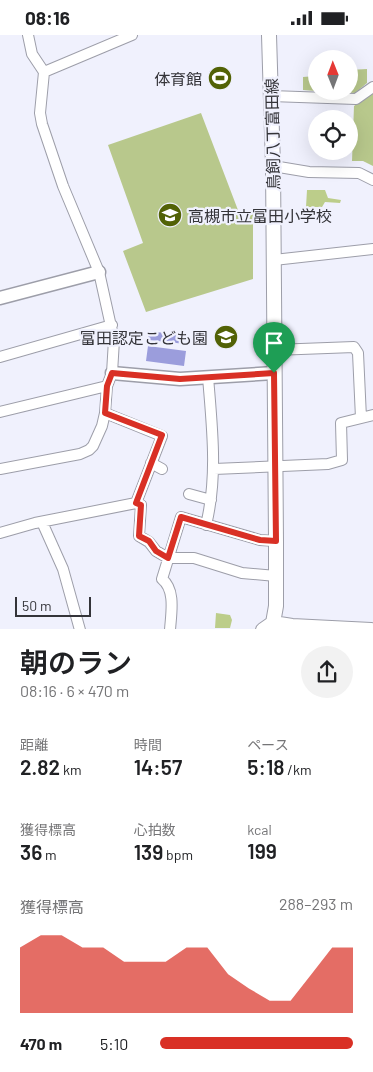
<!DOCTYPE html>
<html lang="ja">
<head>
<meta charset="utf-8">
<style>
	:root { --surface:#fff; --page:#f2f2f2; --text:#202124; --muted:#757577; --accent:#d93025 }
	body { margin:0; font-family:Barlow,"Noto Sans JP",sans-serif; background:var(--page); color:var(--text); height:100vh; display:flex; flex-direction:column; font-size:19px; white-space:nowrap }
	* { box-sizing:border-box; margin:0 }
	p { font-size:16px; color:var(--muted) }
	.icon { flex:none; width:28px; height:28px; fill:none; stroke:currentColor; stroke-width:2; stroke-linecap:round; stroke-linejoin:round }
	.map { position:relative; height:594px; overflow:hidden }
	.sheet { display:flex; flex-direction:column; background:var(--surface); flex:1 }
	.sheet>* { flex:none }
	.needle { width:32px; rotate:359deg }
	.controls { position:absolute; left:308px; top:15px; display:grid; gap:10px }
	.controls a { display:grid; place-items:center; width:50px; height:50px; border-radius:50%; background:var(--surface); box-shadow:0 5px 20px #0002; font-size:25px }
	.scale { position:absolute; left:15px; bottom:12px; width:76px; box-sizing:border-box; padding-left:5px; border:2px solid #343439; border-top:0; font-size:14px; line-height:18px; white-space:nowrap; color:#343439; -webkit-text-stroke:4px #f0f1fd; paint-order:stroke }
	.pin { position:absolute; display:grid; place-items:center; width:42px; height:42px; color:#fff; margin:-51px -21px; border-radius:50% 50% 50% 0; rotate:-45deg; box-shadow:0 0 5px #0007 }
	.pin .icon { rotate:45deg }
	.round { display:grid; place-items:center; flex:none; width:52px; height:52px; border-radius:26px; background:var(--page) }
	.overview { display:flex; align-items:center; justify-content:space-between; height:85px; padding:0 20px }
	h1 { font-size:28px; font-weight:600; line-height:38px }
	.metrics { display:grid; grid-template-columns:repeat(3,1fr); gap:8px; height:85px; padding:5px 20px }
	.metrics div { display:grid; align-content:center }
	.metrics b { font-size:21px; font-weight:600 }
	.metrics small { font-size:14px; font-weight:400 }
	.metrics p { font-size:14px }
	.chart { height:140px; padding:10px 20px }
	.chart p { display:flex; justify-content:space-between }
	.chart svg { width:100%; height:90px; margin-top:5px; fill:var(--accent); opacity:.7 }
	ul { padding:0 20px; list-style:none; font-size:16px }
	li { display:grid; grid-template-columns:80px 60px 1fr; align-items:center; height:38px }
	li i { height:12px; border-radius:6px; background:var(--accent) }
	.status { display:flex; justify-content:space-between; align-items:center; height:35px; padding:0 25px; background:var(--surface); direction:ltr }
	.status svg { height:14px; fill:currentColor }
	.map>svg:first-child { display:block }
</style>
</head>
<body>
<div class="status"><b>08:16</b><svg viewBox="0 0 49 12"><path d="M0 12V9h3v3zM5 12V6h3v6zM10 12V3h3v9zM15 12V0h3v12zM26 1h20v11H26zM47 4h2v5h-2z"/></svg></div>
<div class="map">
<svg width="373" height="595" viewBox="0 0 373 595">
	<rect width="100%" height="100%" fill="#f0f1fd"/>
	<path fill="#b8c88c" d="M 367,34 L 367,48 L 355,58 L 326,56 L 349,56 L 349,35 Z
		M 316,41 L 316,56 L 303,55 L 303,42 Z
		M 373,57 L 373,131 L 363,126 L 352,126 L 354,71 Z
		M 201,78 L 241,183 L 253,179 L 253,244 L 146,277 L 123,216 L 143,208 L 108,110 Z"/>
	<path fill="#bccd8a" d="M 307,155 L 325,155 L 328,163 L 341,165 L 340,168 L 325,167 L 322,172 L 306,172 Z
		M 216,578 L 230,580 L 232,585 L 230,593 L 215,593 Z"/>
	<path fill="#9b9ddc" d="M 149,296 L 187,301 L 186,309 L 148,305 Z
		M 148,311 L 186,316 L 184,331 L 146,326 Z"/>
	<g fill="none" stroke-linecap="round" stroke-linejoin="round">
		<g stroke="#9d9ea9" stroke-width="12">
			<path id="minor" d="M 28,0 L 32,19 L 44,37
				M 271,61 L 356,64 L 373,52
				M 273,131 L 309,137 L 359,138 L 373,145
				M 274,225 L 373,214
				M 274,315 L 354,312 L 358,318 L 361,383
				M 0,322 L 112,290
				M 0,377 L 107,351
				M 151,428 L 162,434
				M 0,434 L 80,419 L 89,415 L 93,411 L 102,391 L 105,378 L 107,351 L 112,338 L 114,305 L 99,237 L 63,151 L 42,89 L 40,78 L 44,37 L 132,0
				M 214,434 L 328,429 L 342,425 L 341,388 L 373,380
				M 189,459 L 211,465
				M 136,468 L 141,470 L 139,501 L 149,507 L 156,516 L 168,523 L 194,523 L 242,538 L 276,541
				M 42,487 L 63,534 L 80,595
				M 206,490 C 218,441 212,392 208,342
				M 0,498 L 35,488 L 136,468 L 162,401 L 105,378
				M 170,595 C 171,579 176,555 162,544 L 181,482 L 260,505 L 276,506"/>
		</g>
		<g stroke="#9d9ea9" stroke-width="15">
			<path id="tertiary" d="M 0,263 L 99,237
				M 112,338 L 180,344 L 274,338"/>
		</g>
		<g stroke="#9d9ea9" stroke-width="16">
			<path id="secondary" d="M 269,0 L 273,131 L 276,506 L 276,571 L 273,588
				M 263,595 L 273,588 L 292,591 L 371,595"/>
		</g>
		<use href="#minor" stroke="#fff" stroke-width="10"/>
		<use href="#tertiary" stroke="#fff" stroke-width="12"/>
		<use href="#secondary" stroke="#fff" stroke-width="14"/>
	</g>
	<g fill="none" stroke-linecap="round" stroke-linejoin="round">
		<g stroke="#fff" stroke-width="10">
			<path id="route" d="M 112,338 L 180,344 L 274,338 L 276,506 L 260,505 L 181,482 L 168,523 L 156,516 L 149,506 L 139,501 L 141,470 L 136,468 L 162,400 L 105,378 L 107,351 Z"/>
		</g>
		<use href="#route" stroke="#d93025" stroke-width="6"/>
	</g>
	<defs>
		<g id="stadium-disc" transform="scale(1.25)"><circle r="9.5" fill="#526206" stroke="#f0f1fd"/><path d="M0-5a6.5 5 0 1 0 0 10a6.5 5 0 1 0 0-10ZM-3.5-1.8h7v3.6h-7Z" fill="#fff"/></g>
		<g id="school-disc" transform="scale(1.25)"><circle r="9.5" fill="#526206" stroke="#f0f1fd"/><path d="M0-5L7-2L0 1L-7-2ZM-4 1L0 2.5L4 1V4Q0 6-4 4Z" fill="#fff"/></g>
	</defs>
	<g fill-rule="evenodd">
		<use href="#stadium-disc" x="220" y="43"/>
		<use href="#school-disc" x="170" y="180"/>
		<use href="#school-disc" x="226" y="302"/>
	</g>
	<g text-anchor="middle" dominant-baseline="central" stroke-width="4.5" stroke-linejoin="round" paint-order="stroke">
		<g font-size="16" fill="#343439" stroke="#f0f1fd" text-anchor="end">
			<text x="202" y="43">体育館</text>
			<text x="188" y="180" text-anchor="start">高槻市立富田小学校</text>
			<text x="208" y="302">富田認定こども園</text>
		</g>
		<g font-size="16" fill="#343439" stroke="#f0f1fd">
			<text transform="translate(272 99) rotate(-91)">鳥飼八丁富田線</text>
		</g>
	</g>
</svg>
<div class="controls">
<a><svg class="needle" viewBox="-14 -14 28 28"><path d="M0-13l5 13h-10z" fill="#e53935"/><path d="M0 13l5-13h-10z" fill="#757577"/></svg></a>
<a><svg class="icon" aria-label="locate" viewBox="0 0 24 24"><circle cx="12" cy="12" r="6"/><path d="M12 2v4M12 18v4M2 12h4M18 12h4"/></svg></a>
</div>
<div class="scale">50 m</div>
<div class="pin" style="left:274px;top:338px;background:#1e9e55"><svg class="icon" aria-label="arrive" viewBox="0 0 24 24"><path d="M6 21V4h12l-3 4 3 4H6"/></svg></div>
</div>
<section class="sheet">
<div class="overview"><div><h1>朝のラン</h1><p>08:16 · 6 × 470 m</p></div><a class="round"><svg class="icon" aria-label="share" viewBox="0 0 24 24"><path d="M12 15V3M7 8l5-5 5 5M5 13v7h14v-7"/></svg></a></div>
<div class="metrics">
<div><p>距離</p><b>2.82<small> km</small></b></div>
<div><p>時間</p><b>14:57</b></div>
<div><p>ペース</p><b>5:18<small> /km</small></b></div>
</div>
<div class="metrics">
<div><p>獲得標高</p><b>36<small> m</small></b></div>
<div><p>心拍数</p><b>139<small> bpm</small></b></div>
<div><p>kcal</p><b>199</b></div>
</div>
<div class="chart"><p><span>獲得標高</span>288–293 m</p>
<svg viewBox="0 0 160 44" preserveAspectRatio="none"><path d="M0 44V12L10 6L20 6L30 12L40 12L50 19L60 19L70 19L80 12L90 12L100 25L110 32L120 38L130 38L140 25L150 12L160 12V44z"/></svg>
</div>
<ul>
<li><b>470 m</b>5:10<i style="width:100%"></i></li>
</ul>
</section>
</body>
</html>
